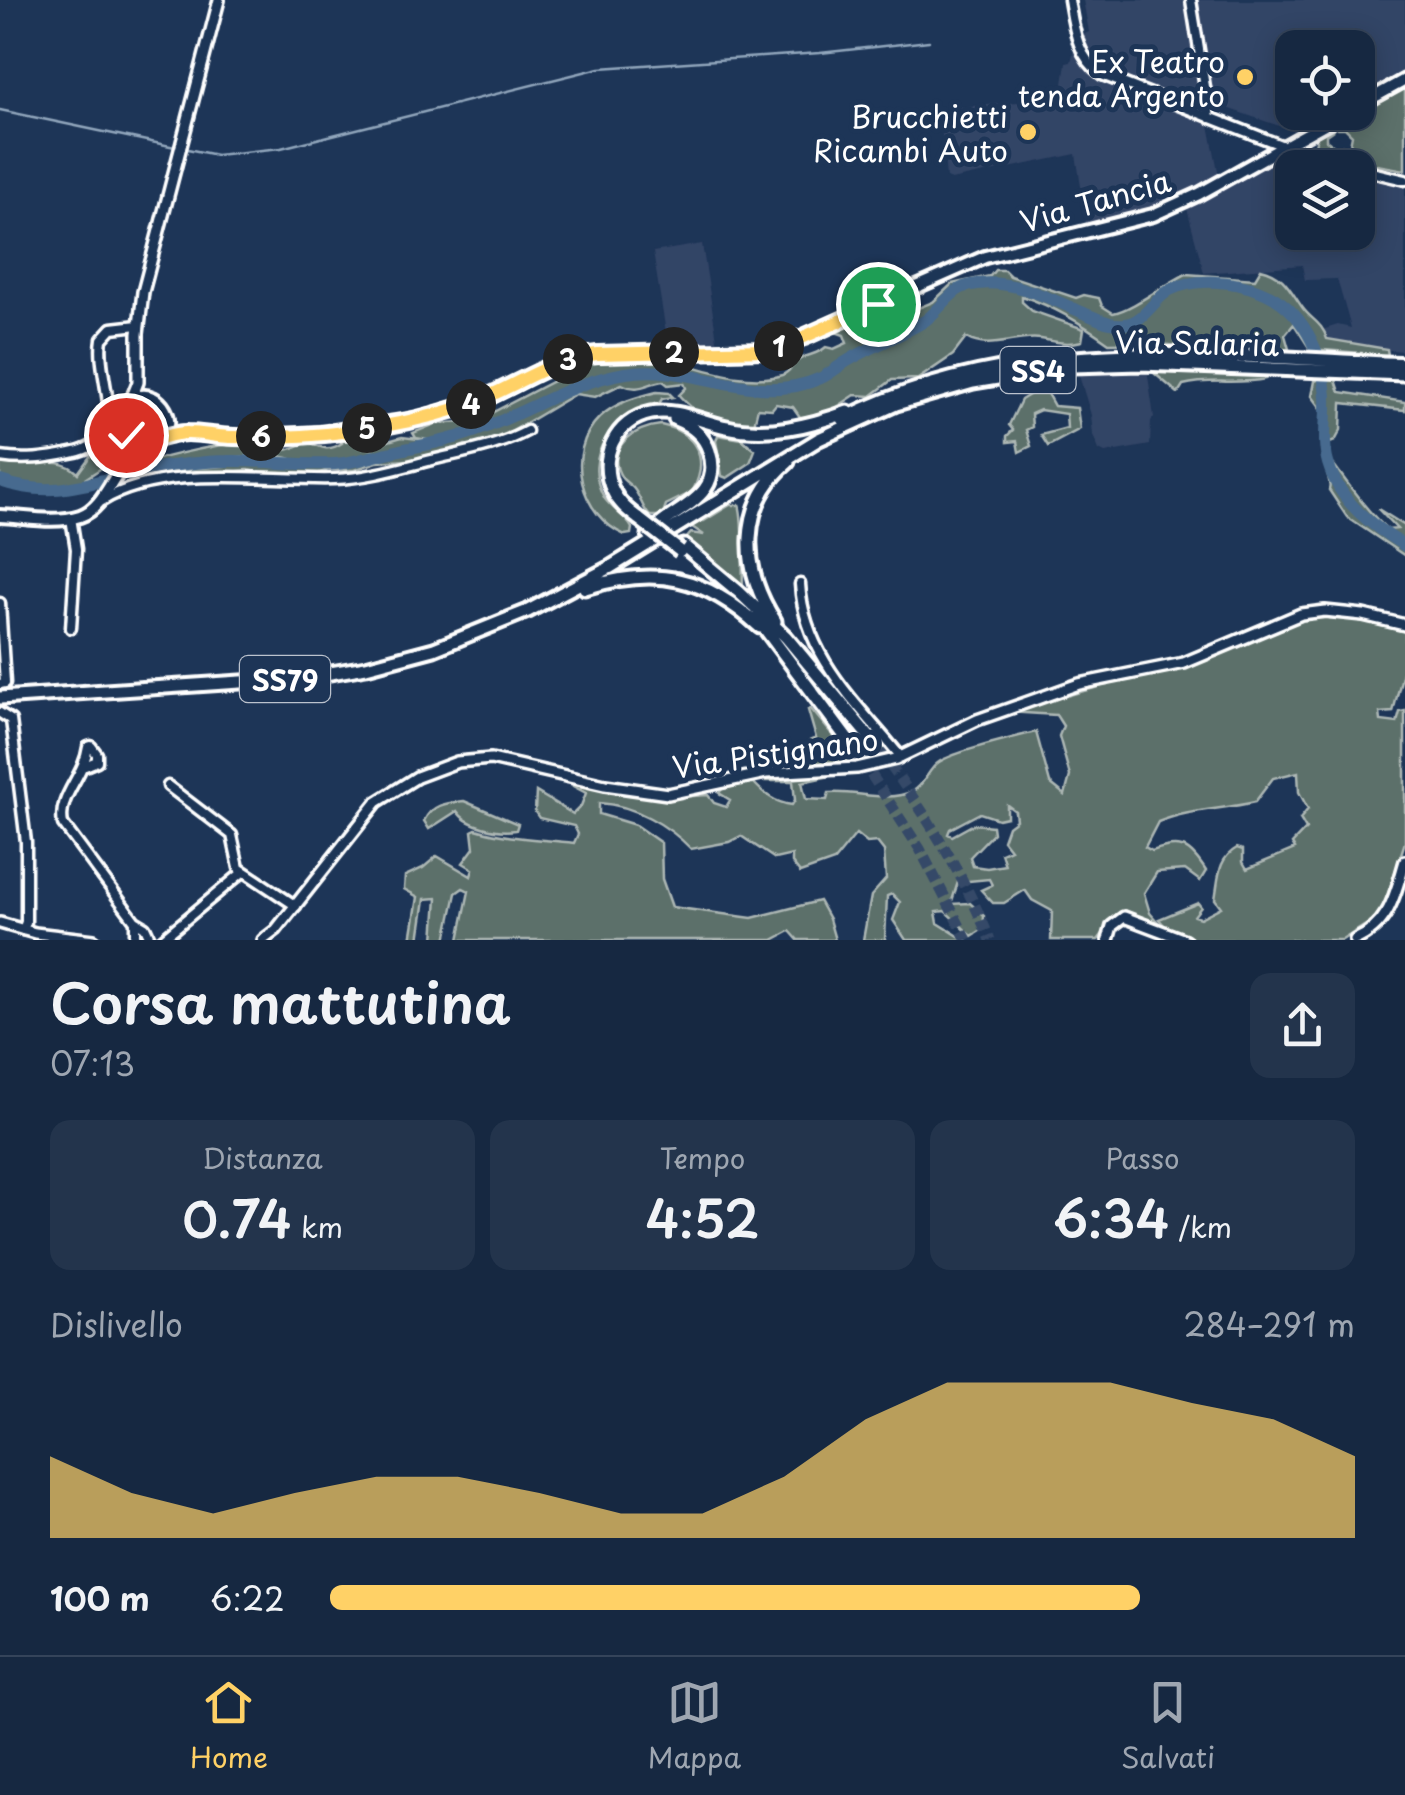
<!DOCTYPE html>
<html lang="it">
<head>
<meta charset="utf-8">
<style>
	:root { --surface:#162841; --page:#23344c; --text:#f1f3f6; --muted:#9ea6b1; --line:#35445a; --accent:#ffd166 }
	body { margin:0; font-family:"Playpen Sans",sans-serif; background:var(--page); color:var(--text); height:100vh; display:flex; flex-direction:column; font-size:38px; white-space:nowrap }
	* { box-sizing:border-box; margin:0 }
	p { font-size:32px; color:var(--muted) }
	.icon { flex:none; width:55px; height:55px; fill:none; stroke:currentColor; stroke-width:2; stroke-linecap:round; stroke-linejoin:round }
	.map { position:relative; height:940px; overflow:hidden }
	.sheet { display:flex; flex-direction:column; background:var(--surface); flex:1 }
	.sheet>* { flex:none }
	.tools { position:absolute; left:1275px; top:30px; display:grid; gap:20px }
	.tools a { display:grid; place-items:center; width:100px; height:100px; border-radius:20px; background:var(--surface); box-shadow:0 5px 25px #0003,0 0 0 2px var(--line); font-size:50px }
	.pin { position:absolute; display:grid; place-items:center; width:85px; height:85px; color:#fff; margin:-42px; border:5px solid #fff; border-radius:50%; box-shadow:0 2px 10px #0007 }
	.km { position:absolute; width:50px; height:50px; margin:-25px; border-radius:50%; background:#222; color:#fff; font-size:28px; line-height:50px; text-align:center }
	.round { display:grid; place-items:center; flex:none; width:105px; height:105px; border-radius:20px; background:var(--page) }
	.headline { display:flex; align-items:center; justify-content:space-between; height:170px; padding:0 50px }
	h1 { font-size:55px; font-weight:600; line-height:75px }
	.metrics { display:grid; grid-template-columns:repeat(3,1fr); gap:15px; height:170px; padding:10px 50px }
	.metrics div { display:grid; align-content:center; border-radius:20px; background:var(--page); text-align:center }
	.metrics b { font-size:50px; font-weight:600 }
	.metrics small { font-size:28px; font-weight:400 }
	.metrics p { font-size:28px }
	.chart { height:280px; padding:20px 50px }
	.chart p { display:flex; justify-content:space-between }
	.chart svg { width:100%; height:180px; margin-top:10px; fill:var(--accent); opacity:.7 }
	ul { padding:0 50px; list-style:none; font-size:32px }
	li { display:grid; grid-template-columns:160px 120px 1fr; align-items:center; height:75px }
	li i { height:25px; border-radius:12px; background:var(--accent) }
	.tabs { display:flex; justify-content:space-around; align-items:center; height:140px; border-top:2px solid var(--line); background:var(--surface); font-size:28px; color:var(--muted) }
	.tabs a { display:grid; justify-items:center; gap:5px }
	.tabs .active { color:var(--accent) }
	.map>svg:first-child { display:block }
</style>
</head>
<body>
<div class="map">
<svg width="1405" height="940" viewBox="0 0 1405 940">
	<rect width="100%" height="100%" fill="#1d3557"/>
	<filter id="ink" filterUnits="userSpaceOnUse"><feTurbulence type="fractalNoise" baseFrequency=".01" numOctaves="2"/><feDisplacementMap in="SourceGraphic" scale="20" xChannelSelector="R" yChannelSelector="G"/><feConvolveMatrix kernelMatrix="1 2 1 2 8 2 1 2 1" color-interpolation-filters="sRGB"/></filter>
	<g filter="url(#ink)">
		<path fill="#346" d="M 1083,0 L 1184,0 L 1203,109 L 1101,67 L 1082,35 L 1089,32 Z
			M 1198,0 L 1405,0 L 1405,74 L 1358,100 L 1358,48 L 1292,48 L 1292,112 L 1334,113 L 1297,132 L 1215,104 Z
			M 1074,50 L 1087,71 L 1101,83 L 1209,125 L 1219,176 L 1182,199 L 1087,226 L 1076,154 L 951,180 L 946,178 L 940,109 L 1061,98 L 1066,63 L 1071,62 Z
			M 1286,154 L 1320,167 L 1292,168 L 1292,232 L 1358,232 L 1358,175 L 1405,184 L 1405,351 L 1330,346 L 1322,330 L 1338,325 L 1351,328 L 1337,279 L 1305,280 L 1302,265 L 1204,273 L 1187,208 Z
			M 702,244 L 718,346 L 668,345 L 653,252 Z
			M 1147,369 L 1154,417 L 1151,421 L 1150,445 L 1105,453 L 1099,450 L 1093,435 L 1091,415 L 1078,372 Z"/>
		<path fill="#5b6f6a" stroke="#adb7b4" stroke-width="2.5" fill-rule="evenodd" d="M 1405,86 L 1405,170 L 1337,158 L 1315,146 L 1317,135 L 1331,126 L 1333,130 L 1326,135 L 1326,140 L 1335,147 L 1350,145 L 1352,135 L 1345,128 L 1338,128 L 1334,125 Z
			M 1261,269 C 1284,274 1290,290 1302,307 C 1311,320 1322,322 1327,339 L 1387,349 L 1388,355 L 1310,349 L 1294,324 L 1285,335 L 1289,349 C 1231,357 1169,340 1109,343 C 1081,323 1055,307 1022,296 L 1022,302 L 1032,311 L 1084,329 L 1082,341 C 1066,345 1057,342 1041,339 C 1016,335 989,352 966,338 L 953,355 L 918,379 L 892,380 L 871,396 L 855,395 L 822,417 L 800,417 L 793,407 L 776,404 L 772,409 L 758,408 L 754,424 L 722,422 L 712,415 L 698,415 C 692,406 685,403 679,395 L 686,388 L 684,383 L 668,385 L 663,381 C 647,383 639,393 622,384 L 595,397 L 575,394 L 506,435 L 499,448 L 465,445 L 440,458 L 377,462 L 354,470 L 328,470 L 314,475 L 289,472 L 282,476 L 269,475 L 248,470 L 168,479 L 163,471 L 249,464 L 292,468 L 302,465 C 274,440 179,472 142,465 C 154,458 232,441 245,443 C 272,447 280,458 307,441 C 321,448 329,452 342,443 L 338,437 L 375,433 L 384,435 L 357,442 L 358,446 L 372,449 L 378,444 L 402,437 L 428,440 L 416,438 L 413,433 L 435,424 L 476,421 L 557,379 L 564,369 L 572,371 C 579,367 584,362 592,360 C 602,358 651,356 661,358 C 697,365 743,387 782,375 C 791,372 791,365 799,360 C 808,354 817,355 826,347 L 834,349 L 847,343 L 844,335 L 830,330 L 834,324 L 867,329 L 933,302 L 952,284 L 990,276 L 995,270 L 1004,270 L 1010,276 L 1076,298 L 1084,295 L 1099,298 L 1102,306 L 1113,313 C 1131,310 1167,283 1186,274 L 1255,279 Z
			M 1169,371 L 1262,375 L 1265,379 C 1238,385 1210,378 1183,385 L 1178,393 L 1154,373 Z
			M 1326,376 L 1336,380 L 1340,392 L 1405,402 L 1405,410 L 1342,403 L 1341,430 L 1335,441 L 1330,443 L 1325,435 L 1329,419 L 1312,396 L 1315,381 Z
			M 1037,390 L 1045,390 L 1054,406 L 1077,408 L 1080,429 L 1048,446 L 1041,435 L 1067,428 L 1066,414 L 1040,410 L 1031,414 L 1032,427 L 1026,430 L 1031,446 L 1019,452 L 1017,441 L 1007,442 L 1007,436 L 1013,430 L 1009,425 L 1021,400 Z
			M 657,392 L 669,393 L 673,397 L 662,399 L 658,405 C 616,411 579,456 605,499 C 613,510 626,516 632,528 L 631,534 L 625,535 C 581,516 563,453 600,417 C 616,402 637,397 657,392 Z
			M 661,425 C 697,433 710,459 692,492 L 666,505 L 662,516 L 650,516 C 642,508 641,498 634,489 C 631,485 625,482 622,478 C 603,448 635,427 661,425 Z
			M 718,435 L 742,439 L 755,450 L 750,463 L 727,478 L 722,476 L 716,441 Z
			M 99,453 L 102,460 L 100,469 L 77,484 L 36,486 L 0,479 L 0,460 C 26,469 57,453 78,473 L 91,455 Z
			M 1334,465 C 1351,488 1367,511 1388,530 L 1397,529 L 1378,509 L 1405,526 L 1405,556 L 1347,517 L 1329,490 C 1332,481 1325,475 1327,466 Z
			M 730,505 L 739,505 C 744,517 742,567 743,585 L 685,540 L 691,533 L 704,535 L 692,527 L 696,521 L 704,521 Z
			M 1325,614 L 1389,624 L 1405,630 L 1405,664 L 1393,712 L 1380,713 L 1381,721 L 1397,723 L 1400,712 L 1405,711 L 1405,842 L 1381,915 L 1342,940 L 1190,940 L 1169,931 L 1159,919 L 1198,903 L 1201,907 L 1194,916 L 1200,918 L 1221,907 L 1215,899 C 1219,879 1217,859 1237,848 L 1243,850 L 1243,862 L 1247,869 L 1295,849 L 1292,844 L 1306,829 L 1300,819 L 1308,809 L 1299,792 L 1298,772 L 1273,778 L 1255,802 C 1220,810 1190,809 1158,822 L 1145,847 L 1152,851 C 1181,840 1190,846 1206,871 L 1200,881 L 1185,870 L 1157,872 L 1144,893 L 1150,913 L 1163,928 L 1137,919 L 1127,912 L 1119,913 L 1098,940 L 1051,940 L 1052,911 L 1032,900 L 1025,890 L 1004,903 L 993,903 L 981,890 L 992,885 L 989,879 L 958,882 L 951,904 L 970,903 L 984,916 L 983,929 L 972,936 L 945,911 L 936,912 L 938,923 L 965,940 L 906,940 L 893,920 L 900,902 L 892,894 L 887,896 L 885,940 L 863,940 L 871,896 L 886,879 L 884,851 L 877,842 L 867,843 L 856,834 L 834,861 L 800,873 L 792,863 L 792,855 L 775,859 L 741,836 L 729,842 L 691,849 C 668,825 634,805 599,803 L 599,814 L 635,825 L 661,843 L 662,879 L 672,907 L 752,918 L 819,901 L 829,919 L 835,940 L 798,940 L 790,931 L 773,940 L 459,940 L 469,891 L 463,888 L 456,893 L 446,940 L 434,940 L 437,898 L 425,899 L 419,940 L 411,940 L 418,897 L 404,889 L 405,876 L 423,868 L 437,856 L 471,876 L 473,869 L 463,863 L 474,848 L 472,831 L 476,829 C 508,839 540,839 574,843 L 578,834 L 574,826 L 539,818 L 535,812 L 536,792 L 573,814 L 581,806 L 586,793 L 573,786 L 574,781 C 620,794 661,799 708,795 L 714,803 L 726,807 L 730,800 L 719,793 L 722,789 L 753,782 C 764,794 775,803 792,805 L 795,800 L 793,781 L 767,781 L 773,775 L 828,773 L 826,777 L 802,782 L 806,799 L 827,800 L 829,793 C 856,790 885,804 913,791 C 925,785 928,769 939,762 C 955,751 1015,737 1036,732 L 1050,783 L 1065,795 L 1070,776 L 1059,736 L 1063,726 L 1056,715 L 1008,712 L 1127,679 L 1186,668 L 1302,618 ZM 1007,805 L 1015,811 L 1016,820 L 1008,826 L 1003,840 L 1010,849 L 1001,853 L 1005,865 L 987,868 L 973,866 L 970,857 L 993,833 L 992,826 L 974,824 L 952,836 L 948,834 L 950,829 L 980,813 L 998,819 L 1007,817 Z
			M 811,709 L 845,750 L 849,750 L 858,740 L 870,741 L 873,736 L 871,729 L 854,712 L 863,712 L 892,754 L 883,756 L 878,741 L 857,751 L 849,761 L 810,763 L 807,757 L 809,741 L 816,738 L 808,710 Z
			M 464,801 L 518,824 L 516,830 C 498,833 466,826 457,811 L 429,829 L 424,821 C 432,804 447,803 464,801 Z"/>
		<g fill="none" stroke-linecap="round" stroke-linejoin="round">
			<path stroke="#91a6bc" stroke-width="2.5" d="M 0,110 L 175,147
				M 183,148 L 216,155 L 281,148 L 600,68 L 820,53 L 929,41"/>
			<path stroke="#476b8f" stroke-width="12" d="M 0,481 C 67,504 106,472 170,466 C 189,464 208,461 227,461 C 263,460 299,466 335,464 C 354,463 373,456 392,452 C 416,446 441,443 464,435 C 520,418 567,382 626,373 C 693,362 754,408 821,378 C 831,373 840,365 849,360 C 873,346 899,336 923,322 C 938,313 950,290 967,286 C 1007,275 1050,299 1086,314 C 1099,319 1111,326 1125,324 C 1145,322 1154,298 1170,290 C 1195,277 1235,281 1260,291 C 1303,307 1323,354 1326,397 C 1327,419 1322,442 1328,463 C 1340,503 1372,526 1405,546"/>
			<path stroke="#344968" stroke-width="11" stroke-dasharray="11 5.5" stroke-linecap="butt" d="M 870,738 C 918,801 960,866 990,940
				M 853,747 L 920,849 L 967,940"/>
			<g stroke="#fff" stroke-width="15">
				<path id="minor" d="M 1069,0 C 1074,29 1077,57 1102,75 L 1314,158 L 1349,168
					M 1191,0 L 1210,118
					M 1358,169 L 1405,180
					M 0,457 C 25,461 46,458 71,453 C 136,441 95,381 102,339 L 112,328 L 138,325
					M 102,501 C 162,464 265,481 335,479 C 368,478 400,468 432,460 C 465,452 497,447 527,431
					M 800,584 C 804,656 857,703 901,757
					M 0,603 L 5,683 L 0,684
					M 71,628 L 76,549 L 71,518
					M 0,713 L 11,720 L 26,842 L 26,922 L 23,930
					M 85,766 L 97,761 L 97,754 L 91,746 L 88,747 C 84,777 57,797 63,824 L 135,921 L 145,927 L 151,940
					M 168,786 L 232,835 L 239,868 L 296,906
					M 135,940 L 135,921
					M 161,940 L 243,872"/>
			</g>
			<g stroke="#fff" stroke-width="16">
				<path id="tertiary" d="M 131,400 L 138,382 L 138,334 L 143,292 L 219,0
					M 0,923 L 35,933 L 94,940
					M 263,940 L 276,930 L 377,802 L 417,777 L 457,762 L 491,759 L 605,785 L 668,794 L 766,773 L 857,768 L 896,759 L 977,720 L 1079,684 L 1184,663 L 1301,614 L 1325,611 L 1363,615 L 1405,625
					M 1108,940 L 1112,926 L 1124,917 L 1185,940
					M 1355,940 C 1390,925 1395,894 1405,861"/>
			</g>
			<g stroke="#fff" stroke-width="18">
				<path id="secondary" d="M 1358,106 L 1405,80
					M 125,428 L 135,439 L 155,440 L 168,426 C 171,402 140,382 126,408 C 118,421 129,442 126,457
					M 160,437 L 185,433 L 238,437 L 321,433 L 417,419 L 488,398 L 550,366 L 585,355 L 765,350 L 803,337 L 985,257 L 1153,215 L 1199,194 L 1346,112
					M 0,516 C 25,517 55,524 80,516 C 110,506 115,457 149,442"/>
			</g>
			<g stroke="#fff" stroke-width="19">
				<path id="trunk" d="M 843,419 C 1018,331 1216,356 1405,364
					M 639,519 C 629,511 619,504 613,491 C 597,459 615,420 651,413 C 676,408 702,422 727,427 C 768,436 809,426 848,412
					M 649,535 C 671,508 725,499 709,451 C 704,435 690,425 675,419
					M 684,546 L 739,592 L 786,637 L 870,738
					M 585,588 C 656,566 705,576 760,627
					M 757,618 L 853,747
					M 775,621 C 741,569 738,505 788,462
					M 0,698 L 301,678 L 366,667 L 434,649 L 528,611 L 609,568 L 819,439 L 896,404 L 973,382 L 1072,366 L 1141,364 L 1405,374"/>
			</g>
			<use href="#minor" stroke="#1d3557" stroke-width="8"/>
			<use href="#tertiary" stroke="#1d3557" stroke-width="9"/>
			<use href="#secondary" stroke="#1d3557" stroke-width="10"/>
			<use href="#trunk" stroke="#1d3557" stroke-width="11"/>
			<g stroke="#fff" stroke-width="19" stroke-linecap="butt">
				<path id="trunk-bridge" d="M 639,519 L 680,551"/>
			</g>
			<use href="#trunk-bridge" stroke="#1d3557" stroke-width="11"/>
		</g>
	</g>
	<g fill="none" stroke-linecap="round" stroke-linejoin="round" filter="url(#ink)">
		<g stroke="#fff" stroke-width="20">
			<path id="route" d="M 126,435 L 125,428 C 142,453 164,432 188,433 C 203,433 218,437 234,437 C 309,439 390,430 462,407 C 508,392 548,359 597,354 L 765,350 L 804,337 L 878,304"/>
		</g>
		<use href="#route" stroke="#ffd166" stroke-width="12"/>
	</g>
	<g fill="#ffd166" stroke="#1d3557" stroke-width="4">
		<circle cx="1245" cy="77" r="10"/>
		<circle cx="1028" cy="132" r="10"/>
	</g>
	<g text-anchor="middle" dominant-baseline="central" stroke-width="10" stroke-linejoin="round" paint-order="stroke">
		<g fill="#1d3557" stroke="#bbc2cd" stroke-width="2.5">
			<rect x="1000.5" y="347" width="75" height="46" rx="8"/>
			<rect x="240" y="656" width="90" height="46" rx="8"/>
		</g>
		<g font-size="28" font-weight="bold" fill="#fff">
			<text x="1038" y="370">SS4</text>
			<text x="285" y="679">SS79</text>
		</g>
		<g font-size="30" fill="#fff" stroke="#1d3557" text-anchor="end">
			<text x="1225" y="60">Ex Teatro<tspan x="1225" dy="34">tenda Argento</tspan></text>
			<text x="1008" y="115">Brucchietti<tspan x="1008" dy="34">Ricambi Auto</tspan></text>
		</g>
		<g font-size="30" fill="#fff" stroke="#1d3557">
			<text transform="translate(1095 200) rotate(-16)">Via Tancia</text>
			<text transform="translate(1197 342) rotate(1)">Via Salaria</text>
			<text transform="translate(775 752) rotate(-8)">Via Pistignano</text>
		</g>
	</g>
</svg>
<div class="tools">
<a><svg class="icon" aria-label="locate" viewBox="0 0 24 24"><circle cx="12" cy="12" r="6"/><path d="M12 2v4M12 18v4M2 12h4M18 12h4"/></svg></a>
<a><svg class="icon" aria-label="layers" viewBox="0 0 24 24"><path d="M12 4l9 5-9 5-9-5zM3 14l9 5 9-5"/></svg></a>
</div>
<div class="pin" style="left:878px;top:304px;background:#1e9e55"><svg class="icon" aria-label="arrive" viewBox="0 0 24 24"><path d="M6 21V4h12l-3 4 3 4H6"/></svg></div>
<div class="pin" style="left:126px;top:435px;background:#d93025"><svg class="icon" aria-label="check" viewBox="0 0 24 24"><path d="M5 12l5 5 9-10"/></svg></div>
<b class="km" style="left:779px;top:346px">1</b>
<b class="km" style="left:674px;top:352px">2</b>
<b class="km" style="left:568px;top:359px">3</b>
<b class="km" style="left:471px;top:404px">4</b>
<b class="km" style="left:367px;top:428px">5</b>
<b class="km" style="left:261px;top:436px">6</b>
</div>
<section class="sheet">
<div class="headline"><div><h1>Corsa mattutina</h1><p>07:13</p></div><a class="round"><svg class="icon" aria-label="share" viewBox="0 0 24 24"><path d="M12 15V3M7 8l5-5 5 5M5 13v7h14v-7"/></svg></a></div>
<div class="metrics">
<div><p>Distanza</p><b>0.74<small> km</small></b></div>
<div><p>Tempo</p><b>4:52</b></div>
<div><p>Passo</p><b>6:34<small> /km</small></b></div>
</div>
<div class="chart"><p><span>Dislivello</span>284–291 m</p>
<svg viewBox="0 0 160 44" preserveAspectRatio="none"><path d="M0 44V24L10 33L20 38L30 33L40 29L50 29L60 33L70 38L80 38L90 29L100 15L110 6L120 6L130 6L140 11L150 15L160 24V44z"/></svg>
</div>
<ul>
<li><b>100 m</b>6:22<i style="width:79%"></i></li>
</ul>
</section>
<nav class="tabs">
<a class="active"><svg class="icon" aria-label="home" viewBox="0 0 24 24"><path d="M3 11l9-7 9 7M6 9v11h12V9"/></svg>Home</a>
<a><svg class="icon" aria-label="map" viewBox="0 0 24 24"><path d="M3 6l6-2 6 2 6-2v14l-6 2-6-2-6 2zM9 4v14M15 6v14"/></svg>Mappa</a>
<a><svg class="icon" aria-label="saved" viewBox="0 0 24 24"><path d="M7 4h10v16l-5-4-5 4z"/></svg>Salvati</a>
</nav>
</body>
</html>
